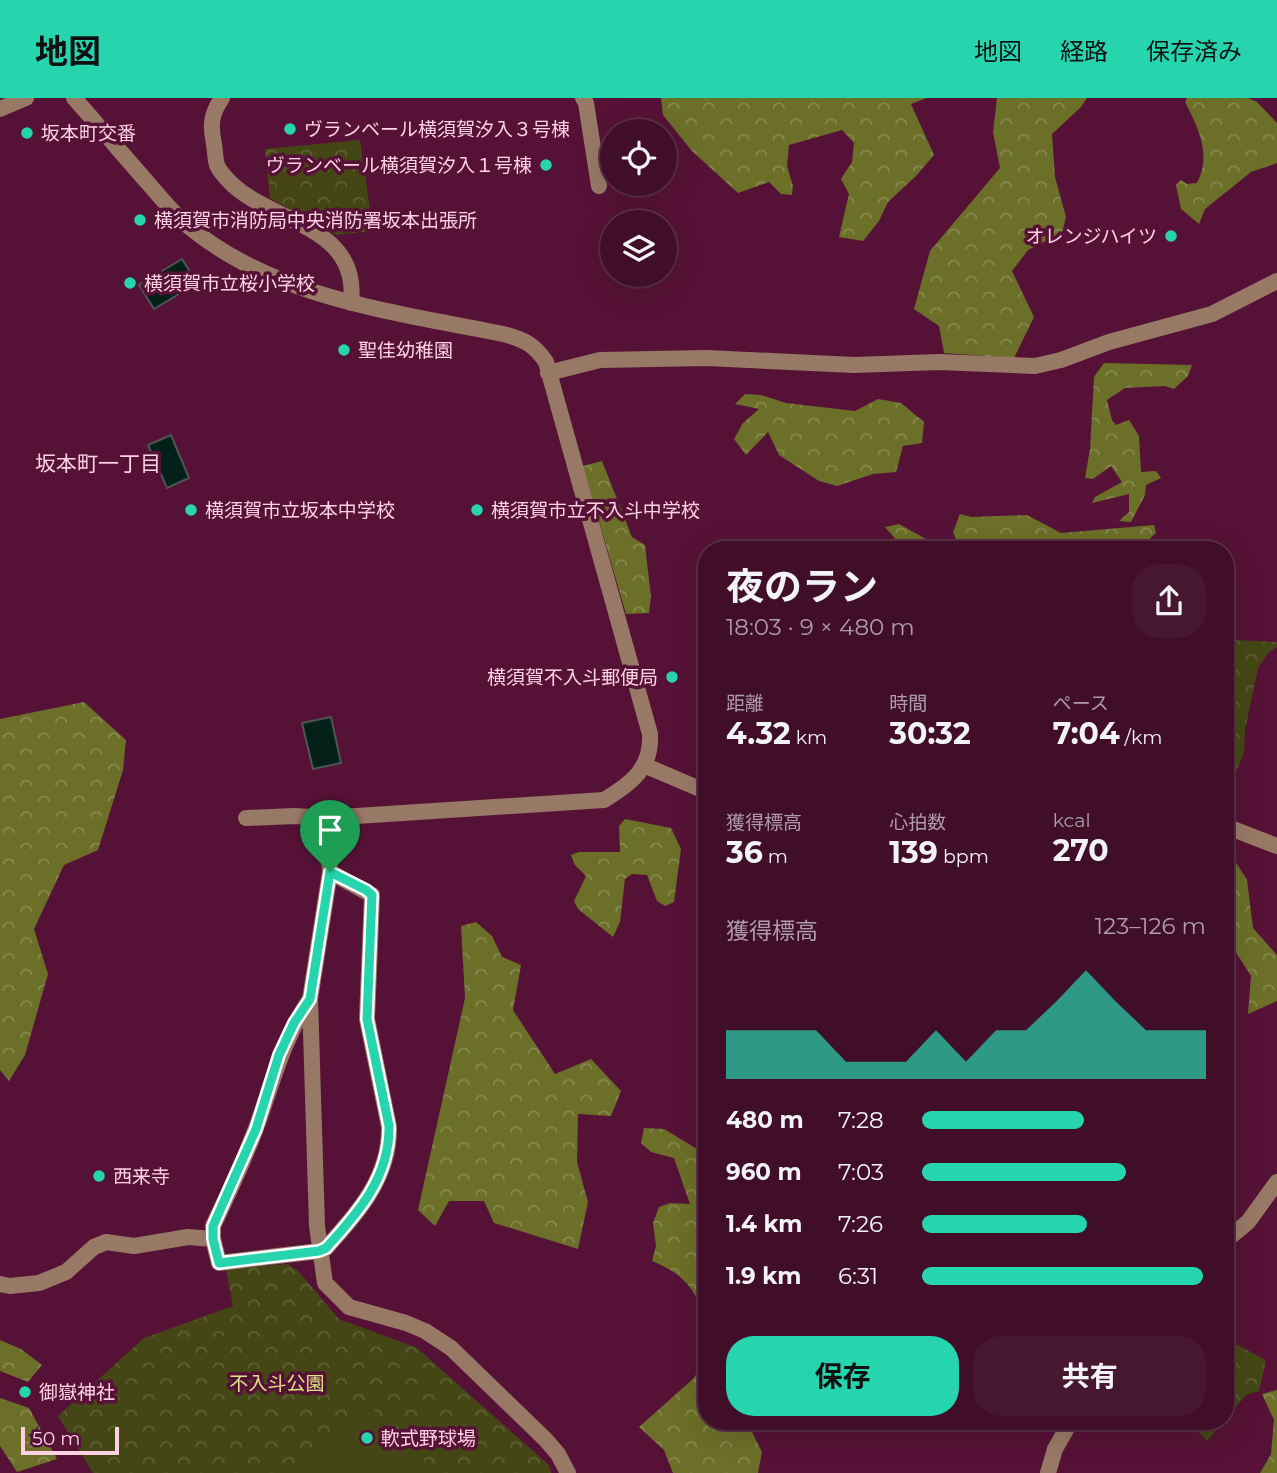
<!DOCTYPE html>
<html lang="ja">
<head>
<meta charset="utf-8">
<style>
	:root { --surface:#400e28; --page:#471730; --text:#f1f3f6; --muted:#ae9ca8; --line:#592e45; --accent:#26d5ae }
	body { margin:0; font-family:Montserrat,"Noto Sans JP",sans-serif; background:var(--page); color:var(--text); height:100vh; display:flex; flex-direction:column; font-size:26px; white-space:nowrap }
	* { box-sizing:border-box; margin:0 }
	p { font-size:23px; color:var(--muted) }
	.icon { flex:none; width:38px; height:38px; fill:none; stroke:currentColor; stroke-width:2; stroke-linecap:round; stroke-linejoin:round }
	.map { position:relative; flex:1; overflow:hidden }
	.details { position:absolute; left:698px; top:443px; width:536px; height:889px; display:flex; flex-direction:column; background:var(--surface); border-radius:28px; box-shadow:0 7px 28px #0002,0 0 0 2px var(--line) }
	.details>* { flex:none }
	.controls { position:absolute; left:600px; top:21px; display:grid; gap:14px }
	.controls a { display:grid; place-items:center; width:77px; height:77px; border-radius:50%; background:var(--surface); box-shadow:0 7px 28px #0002,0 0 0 2px var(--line); font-size:35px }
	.scale { position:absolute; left:21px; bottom:18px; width:98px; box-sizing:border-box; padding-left:7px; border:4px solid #fcd1e2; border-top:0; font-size:19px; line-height:24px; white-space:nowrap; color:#fcd1e2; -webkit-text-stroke:5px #561236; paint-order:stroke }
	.pin { position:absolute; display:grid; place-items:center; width:60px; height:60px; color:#fff; margin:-72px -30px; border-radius:50% 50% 50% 0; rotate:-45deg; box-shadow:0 0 7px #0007 }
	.pin .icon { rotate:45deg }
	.round { display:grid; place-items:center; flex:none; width:74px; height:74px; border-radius:28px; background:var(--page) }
	.overview { display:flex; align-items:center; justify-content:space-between; height:119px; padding:0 28px }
	h1 { font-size:38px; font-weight:700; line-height:52px }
	.metrics { display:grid; grid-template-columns:repeat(3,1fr); gap:10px; height:119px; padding:7px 28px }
	.metrics div { display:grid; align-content:center }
	.metrics b { font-size:30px; font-weight:700 }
	.metrics small { font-size:19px; font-weight:400 }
	.metrics p { font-size:19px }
	.chart { height:196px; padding:14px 28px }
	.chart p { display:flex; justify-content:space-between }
	.chart svg { width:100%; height:126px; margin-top:7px; fill:var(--accent); opacity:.7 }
	.button { display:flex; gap:14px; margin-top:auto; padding:14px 28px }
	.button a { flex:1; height:80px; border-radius:28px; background:var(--accent); color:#111; font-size:28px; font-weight:700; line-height:80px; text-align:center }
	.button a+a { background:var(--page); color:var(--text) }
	ul { padding:0 28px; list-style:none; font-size:23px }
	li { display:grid; grid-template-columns:112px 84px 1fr; align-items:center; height:52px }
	li i { height:18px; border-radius:9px; background:var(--accent) }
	header { display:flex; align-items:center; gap:42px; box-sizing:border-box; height:98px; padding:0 35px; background:var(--accent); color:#111 }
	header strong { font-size:33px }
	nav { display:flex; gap:38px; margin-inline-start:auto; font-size:24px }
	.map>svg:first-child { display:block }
</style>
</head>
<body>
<header>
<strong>地図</strong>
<nav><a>地図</a><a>経路</a><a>保存済み</a></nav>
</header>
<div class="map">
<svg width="1277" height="1375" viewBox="0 0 1277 1375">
	<defs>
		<pattern id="forest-crowns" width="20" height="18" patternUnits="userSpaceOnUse" patternTransform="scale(1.75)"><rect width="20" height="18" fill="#6b6f28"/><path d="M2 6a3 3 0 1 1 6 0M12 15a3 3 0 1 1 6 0" fill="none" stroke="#888951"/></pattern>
		<pattern id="park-crowns" width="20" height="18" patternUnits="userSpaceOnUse" patternTransform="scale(1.75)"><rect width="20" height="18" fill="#444715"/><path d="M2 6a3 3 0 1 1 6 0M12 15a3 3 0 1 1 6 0" fill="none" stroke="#606037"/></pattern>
	</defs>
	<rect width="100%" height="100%" fill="#561236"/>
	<path fill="url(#forest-crowns)" d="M 661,0 L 927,0 L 911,6 L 934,57 L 916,78 L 888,104 L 879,123 L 863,143 L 839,139 L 849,96 L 841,81 L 852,64 L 854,45 L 842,32 L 789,47 L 787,68 L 793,88 L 792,97 L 781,96 L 769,84 L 738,95 L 691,52 L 663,17 Z
		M 997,0 L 1087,0 L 1081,9 L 1052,36 L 1055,79 L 1066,119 L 1062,135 L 1028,152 L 1012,173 L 1034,219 L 1014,260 L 944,255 L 939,228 L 914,211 L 930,153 L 1000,70 L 993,34 Z
		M 1187,0 L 1248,0 L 1257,4 L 1277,25 L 1277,65 L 1251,74 L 1205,111 L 1199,126 L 1181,111 L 1176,87 L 1181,82 L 1187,86 L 1197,85 C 1212,57 1198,29 1185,4 Z
		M 1104,265 L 1192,267 L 1188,278 L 1174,291 L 1165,288 L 1125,290 L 1107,302 L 1112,322 L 1116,327 L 1129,322 L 1139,338 L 1141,374 L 1156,373 L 1161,380 L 1146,387 L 1145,397 L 1131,424 L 1119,423 L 1129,414 L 1129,396 L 1092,405 L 1095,399 L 1122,384 L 1111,368 L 1093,381 L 1085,380 L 1090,351 L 1094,279 Z
		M 745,296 L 761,297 L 786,305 L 855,313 L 878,301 L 901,305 L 924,324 L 922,345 L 903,348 L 896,374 L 873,376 L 837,388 L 819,383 L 779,357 L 768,334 L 746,357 L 734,341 L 743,325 L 759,311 L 735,306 Z
		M 602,363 L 632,439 L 645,447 L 651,499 L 649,515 L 626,516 L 583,368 Z
		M 960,416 L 971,419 L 1027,417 L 1061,435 L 1154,427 L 1156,435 L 1144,446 L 1124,452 L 1030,451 L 1001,441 L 988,451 L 960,451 L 953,434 Z
		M 899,426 L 944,451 L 904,451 L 885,429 Z
		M 84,604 L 126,642 L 123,672 L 98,752 L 64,767 L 34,831 L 48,876 L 25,957 L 9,983 L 0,972 L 0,621 Z
		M 625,721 L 671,730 L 681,751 L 674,804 L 665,808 L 657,803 L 647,777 L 632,776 L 625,781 L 620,824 L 613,839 L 578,811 L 574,803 L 586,778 L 575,767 L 571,757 L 579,754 L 620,754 L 619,728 Z
		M 1225,747 L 1247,782 L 1253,830 L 1277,857 L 1277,903 L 1248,916 L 1251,878 L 1225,837 Z
		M 476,824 L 492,838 L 502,859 L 521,867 L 513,912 L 555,976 L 591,961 L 621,993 L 611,1018 L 578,1016 L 577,1064 L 588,1104 L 578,1151 L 494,1125 L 484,1103 L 449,1103 L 435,1128 L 418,1112 L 465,900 L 461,828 Z
		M 644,1030 L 664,1031 L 707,1057 L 707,1218 C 691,1188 684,1176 652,1163 L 656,1148 L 653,1125 L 659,1109 L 670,1105 L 690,1106 L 674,1060 L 651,1054 L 641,1045 Z
		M 0,1242 L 21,1251 L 42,1267 L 28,1284 L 0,1273 Z
		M 707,1261 L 707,1323 L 753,1323 L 752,1334 L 762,1354 L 758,1375 L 673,1375 L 664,1352 L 639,1329 L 693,1281 Z
		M 1277,1292 L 1277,1375 L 1260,1375 L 1271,1356 L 1274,1322 L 1262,1296 Z
		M 0,1300 L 29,1310 L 57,1361 L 17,1374 L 0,1348 Z"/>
	<path fill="url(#park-crowns)" d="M 360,42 L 373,133 L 336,137 L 270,100 L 265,51 Z
		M 1225,536 L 1233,542 L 1277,544 L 1277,549 L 1268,555 L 1258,570 L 1245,632 L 1244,654 L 1225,702 Z
		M 288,1166 L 299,1174 L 339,1221 L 417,1250 L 549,1367 L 551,1375 L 93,1375 L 58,1318 L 144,1240 L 233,1208 L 226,1171 Z
		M 1230,1243 L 1266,1262 L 1259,1293 L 1246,1297 L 1225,1322 L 1225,1244 Z
		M 1188,1323 L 1224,1323 L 1207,1343 Z"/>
	<path fill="#444715" d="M 366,1304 L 435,1375 L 302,1375 Z"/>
	<path fill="#042119" stroke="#4e5655" stroke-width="2" d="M 182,161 L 197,185 L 154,211 L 139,187 Z
		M 171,337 L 189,380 L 167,390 L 148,347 Z
		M 331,619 L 341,665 L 313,671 L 302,625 Z"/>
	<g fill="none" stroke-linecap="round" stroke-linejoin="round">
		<path stroke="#987966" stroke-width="16" d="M 74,0 C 99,28 123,57 148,85 C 161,100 173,115 188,128 C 276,201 395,214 503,236 C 523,241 534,246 546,264 L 650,636 C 652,670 631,686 604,702 L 326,720 L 294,718 L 246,720
			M 222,0 C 211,16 210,27 214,46 C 215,52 215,61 217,67 C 220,75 228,82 234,88 C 277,126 360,129 351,205
			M 583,0 L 586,5 L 599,88
			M 0,11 L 26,0
			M 548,275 L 600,262 L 707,260 L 854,267 L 939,264 L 1035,268 L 1061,262 L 1109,244 L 1212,216 L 1277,183
			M 646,668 L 707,694
			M 326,720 L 330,774 L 310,901 L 317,1128 L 325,1185 L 349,1209 L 406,1225 L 425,1233 L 451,1250 L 546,1342 L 558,1356 L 568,1375
			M 1225,728 L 1277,748
			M 310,901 C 282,943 273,984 256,1030 C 244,1063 228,1096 213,1128 L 213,1141 L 219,1165 L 319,1153 L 326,1150 C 358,1115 390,1079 389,1029 L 367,921 L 372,797 L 330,774
			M 1225,1143 L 1248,1124 L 1277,1084
			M 0,1186 L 10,1188 L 39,1185 L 66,1174 L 94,1149 L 106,1144 L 134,1148 L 188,1139 L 213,1141
			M 1048,1375 L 1055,1351 L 1071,1323"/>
	</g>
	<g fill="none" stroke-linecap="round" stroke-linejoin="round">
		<g stroke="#fff" stroke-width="14">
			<path id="route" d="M 330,774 L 366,792 L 372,797 L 367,921 L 389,1028 C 390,1079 358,1115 326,1150 L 319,1153 L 219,1165 L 213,1141 L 213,1128 L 256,1031 L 279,957 L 294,925 L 310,901 Z"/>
		</g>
		<use href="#route" stroke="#26d5ae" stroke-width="9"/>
	</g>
	<g fill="#26d5ae" stroke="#561236" stroke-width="2.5">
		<circle cx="290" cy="31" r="7"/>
		<circle cx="27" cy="35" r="7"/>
		<circle cx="546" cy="67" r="7"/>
		<circle cx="140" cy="122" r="7"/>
		<circle cx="1171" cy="138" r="7"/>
		<circle cx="130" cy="185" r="7"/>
		<circle cx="344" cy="252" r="7"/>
		<circle cx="191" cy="412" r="7"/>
		<circle cx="477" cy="412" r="7"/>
		<circle cx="672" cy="579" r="7"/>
		<circle cx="99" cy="1078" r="7"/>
		<circle cx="25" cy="1294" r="7"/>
		<circle cx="367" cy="1340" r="7"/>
	</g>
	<g text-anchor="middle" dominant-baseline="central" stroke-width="7" stroke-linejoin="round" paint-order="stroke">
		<g font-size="19" fill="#fcd1e2" stroke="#561236" text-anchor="start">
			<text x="304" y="31">ヴランベール横須賀汐入３号棟</text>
			<text x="41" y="35">坂本町交番</text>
			<text x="532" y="67" text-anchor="end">ヴランベール横須賀汐入１号棟</text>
			<text x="154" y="122">横須賀市消防局中央消防署坂本出張所</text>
			<text x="1157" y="138" text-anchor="end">オレンジハイツ</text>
			<text x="144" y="185">横須賀市立桜小学校</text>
			<text x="358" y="252">聖佳幼稚園</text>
			<text x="205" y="412">横須賀市立坂本中学校</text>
			<text x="491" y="412">横須賀市立不入斗中学校</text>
			<text x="658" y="579" text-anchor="end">横須賀不入斗郵便局</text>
			<text x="113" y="1078">西来寺</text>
			<text x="39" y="1294">御嶽神社</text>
			<text x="381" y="1340">軟式野球場</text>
		</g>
		<g font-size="19" fill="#dde481" stroke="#561236">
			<text x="277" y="1285">不入斗公園</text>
		</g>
		<g font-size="21" fill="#fcd1e2" stroke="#561236">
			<text x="98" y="365">坂本町一丁目</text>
		</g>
	</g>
</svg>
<div class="controls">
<a><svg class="icon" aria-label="locate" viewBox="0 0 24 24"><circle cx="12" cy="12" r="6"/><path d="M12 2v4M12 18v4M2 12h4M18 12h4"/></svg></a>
<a><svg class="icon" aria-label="layers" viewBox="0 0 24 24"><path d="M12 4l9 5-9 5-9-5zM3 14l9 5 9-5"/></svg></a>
</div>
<div class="scale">50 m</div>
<div class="pin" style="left:330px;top:774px;background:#1e9e55"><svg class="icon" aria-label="arrive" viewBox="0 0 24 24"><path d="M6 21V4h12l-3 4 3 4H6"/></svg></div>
<section class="details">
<div class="overview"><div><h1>夜のラン</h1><p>18:03 · 9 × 480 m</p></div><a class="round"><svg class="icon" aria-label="share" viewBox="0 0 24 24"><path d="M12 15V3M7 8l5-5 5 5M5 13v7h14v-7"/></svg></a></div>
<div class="metrics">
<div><p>距離</p><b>4.32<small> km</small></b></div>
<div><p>時間</p><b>30:32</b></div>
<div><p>ペース</p><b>7:04<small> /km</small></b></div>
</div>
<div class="metrics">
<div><p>獲得標高</p><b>36<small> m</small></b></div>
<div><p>心拍数</p><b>139<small> bpm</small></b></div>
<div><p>kcal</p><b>270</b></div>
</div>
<div class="chart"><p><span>獲得標高</span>123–126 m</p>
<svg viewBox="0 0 160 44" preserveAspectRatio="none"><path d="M0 44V27L10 27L20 27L30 27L40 38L50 38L60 38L70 27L80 38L90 27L100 27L110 17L120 6L130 17L140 27L150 27L160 27V44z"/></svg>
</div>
<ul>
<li><b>480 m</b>7:28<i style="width:57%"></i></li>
<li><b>960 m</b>7:03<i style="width:72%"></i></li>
<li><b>1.4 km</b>7:26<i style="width:58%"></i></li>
<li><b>1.9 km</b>6:31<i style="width:99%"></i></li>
</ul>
<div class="button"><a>保存</a><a>共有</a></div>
</section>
</div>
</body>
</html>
